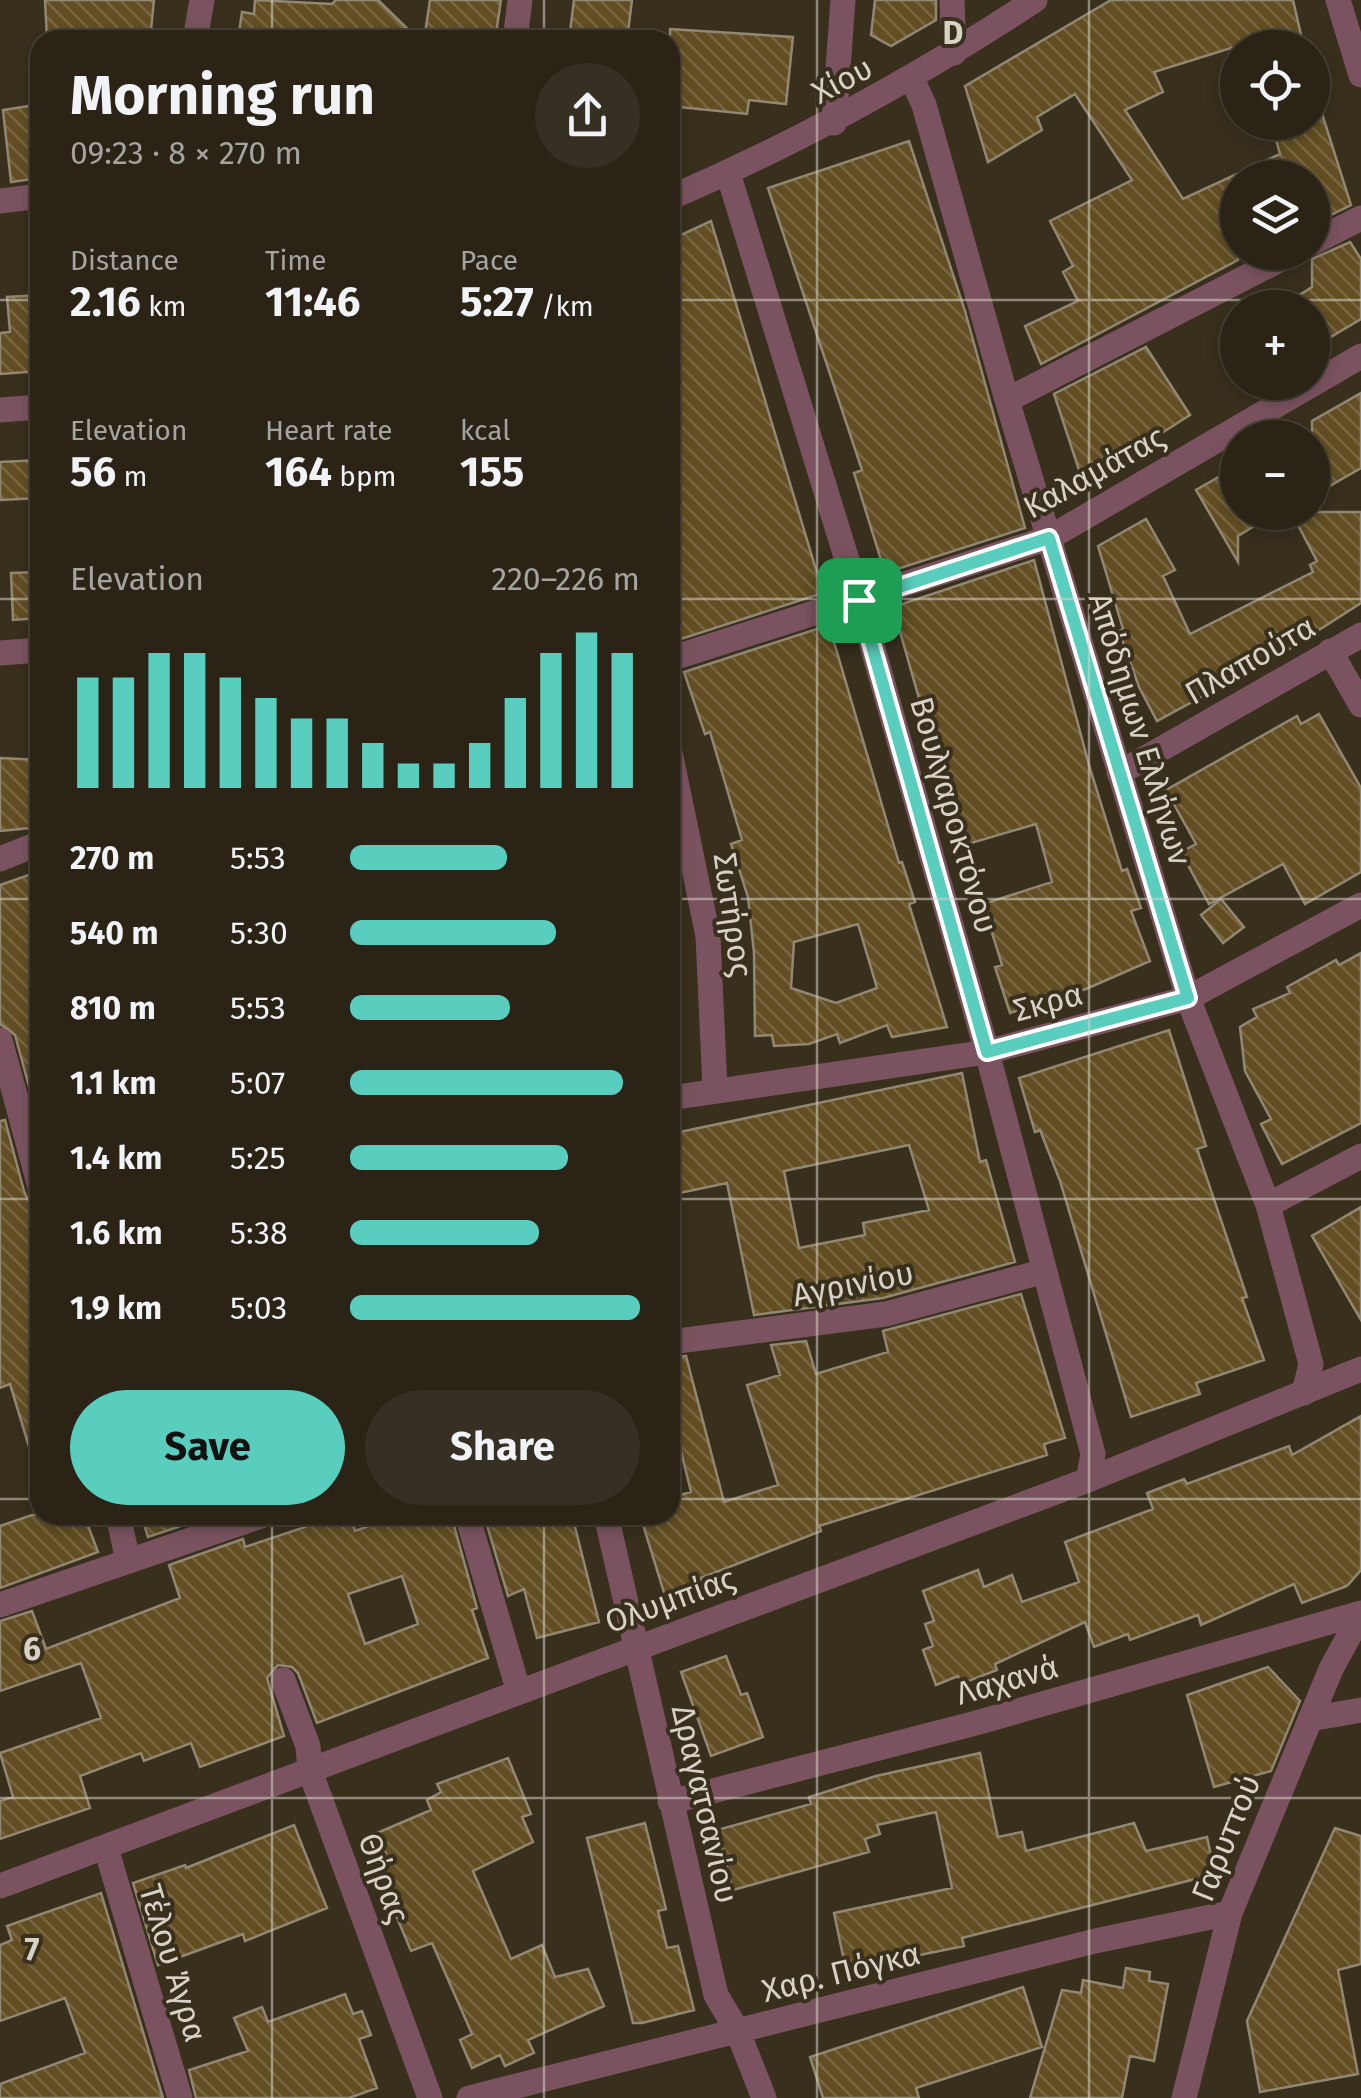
<!DOCTYPE html>
<html lang="en">
<head>
<meta charset="utf-8">
<style>
	:root { --surface:#2a2316; --page:#362f23; --text:#f1f3f6; --muted:#a5a4a1; --line:#464035; --accent:#59cebe }
	body { margin:0; font-family:"Fira Sans",sans-serif; background:var(--page); color:var(--text); height:100vh; display:flex; flex-direction:column; font-size:38px; white-space:nowrap }
	* { box-sizing:border-box; margin:0 }
	p { font-size:32px; color:var(--muted) }
	.icon { flex:none; width:55px; height:55px; fill:none; stroke:currentColor; stroke-width:2; stroke-linecap:round; stroke-linejoin:round }
	.map { position:relative; flex:1; overflow:hidden }
	.side { position:absolute; left:30px; top:30px; width:650px; height:1495px; display:flex; flex-direction:column; background:var(--surface); border-radius:30px; box-shadow:0 5px 15px #0003,0 0 0 2px var(--line) }
	.side>* { flex:none }
	.tools { position:absolute; left:1220px; top:30px; display:grid; gap:20px }
	.tools a { display:grid; place-items:center; width:110px; height:110px; border-radius:50%; background:var(--surface); box-shadow:0 5px 15px #0003,0 0 0 2px var(--line); font-size:50px }
	.pin { position:absolute; display:grid; place-items:center; width:85px; height:85px; color:#fff; margin:-42px; border-radius:20px; box-shadow:0 5px 15px #0006 }
	.round { display:grid; place-items:center; flex:none; width:105px; height:105px; border-radius:52px; background:var(--page) }
	.headline { display:flex; align-items:center; justify-content:space-between; height:170px; padding:0 40px }
	h1 { font-size:55px; font-weight:700; line-height:75px }
	.stats { display:grid; grid-template-columns:repeat(3,1fr); gap:15px; height:170px; padding:10px 40px }
	.stats div { display:grid; align-content:center }
	.stats b { font-size:42px; font-weight:700 }
	.stats small { font-size:28px; font-weight:400 }
	.stats p { font-size:28px }
	.chart { height:280px; padding:20px 40px }
	.chart p { display:flex; justify-content:space-between }
	.chart svg { width:100%; height:180px; margin-top:10px; stroke:var(--accent); stroke-width:6 }
	.primary-button { display:flex; gap:20px; margin-top:auto; padding:20px 40px }
	.primary-button a { flex:1; height:115px; border-radius:60px; background:var(--accent); color:#111; font-size:40px; font-weight:700; line-height:115px; text-align:center }
	.primary-button a+a { background:var(--page); color:var(--text) }
	ul { padding:0 40px; list-style:none; font-size:32px }
	li { display:grid; grid-template-columns:160px 120px 1fr; align-items:center; height:75px }
	li i { height:25px; border-radius:12px; background:var(--accent) }
	.map>svg:first-child { display:block }
</style>
</head>
<body>
<div class="map">
<svg width="1361" height="2098" viewBox="0 0 1361 2098">
	<defs>
		<pattern id="building-back-hatch" width="6" height="6" patternUnits="userSpaceOnUse" patternTransform="scale(2.5)"><rect width="6" height="6" fill="#624e22"/><path d="M-1 5l2 2M0 0l6 6M5-1l2 2" fill="none" stroke="#786641"/></pattern>
	</defs>
	<rect width="100%" height="100%" fill="#382f1d"/>
	<path fill="url(#building-back-hatch)" stroke="#918772" stroke-width="2.5" fill-rule="evenodd" d="M 45,0 L 154,0 L 150,40 L 47,40 Z
		M 255,0 L 332,4 L 336,0 L 378,0 L 419,40 L 238,40 L 242,12 L 254,14 Z
		M 430,0 L 501,0 L 495,40 L 424,40 Z
		M 574,0 L 632,0 L 627,40 L 569,40 Z
		M 875,0 L 936,0 L 936,20 L 891,46 L 871,35 Z
		M 1111,0 L 1293,0 L 1304,48 L 1231,48 L 1154,72 L 1163,92 L 1125,110 L 1183,199 L 1280,154 L 1271,122 L 1312,122 L 1312,104 L 1319,104 L 1351,205 L 1312,224 L 1312,178 L 1238,178 L 1238,260 L 1041,364 L 1025,326 L 1078,301 L 1063,272 L 1073,266 L 1050,221 L 1132,180 L 1075,94 L 1037,117 L 1042,130 L 988,162 L 965,86 Z
		M 670,29 L 793,37 L 786,104 L 749,100 L 747,114 L 670,106 Z
		M 29,106 L 32,123 L 40,122 L 40,178 L 11,182 L 3,110 Z
		M 909,141 L 965,311 L 1025,528 L 885,573 L 854,473 L 862,470 L 768,188 Z
		M 711,221 L 823,593 L 678,640 L 670,613 L 670,240 Z
		M 1350,242 L 1361,259 L 1361,319 L 1312,348 L 1312,308 L 1279,308 L 1312,287 L 1312,259 Z
		M 40,295 L 40,371 L 0,374 L 0,333 L 10,332 L 7,297 Z
		M 1146,347 L 1190,415 L 1137,449 L 1080,473 L 1054,394 Z
		M 1361,393 L 1361,468 L 1312,496 L 1312,421 Z
		M 40,460 L 40,498 L 0,500 L 0,462 Z
		M 1238,466 L 1238,512 L 1277,512 L 1238,536 L 1238,562 L 1196,490 Z
		M 1291,512 L 1361,512 L 1361,603 L 1286,651 L 1157,721 L 1139,687 L 1119,631 L 1123,629 L 1098,546 L 1146,519 L 1175,570 L 1163,576 L 1190,634 L 1313,572 L 1310,565 L 1317,561 Z
		M 1034,560 L 1089,765 L 1122,871 L 1127,869 L 1141,908 L 1131,911 L 1150,961 L 1086,989 L 1010,1013 L 995,967 L 1002,965 L 983,904 L 1052,882 L 1036,824 L 961,846 L 893,607 Z
		M 40,572 L 40,618 L 13,620 L 11,573 Z
		M 829,625 L 899,863 L 902,862 L 915,902 L 909,904 L 947,1027 L 892,1037 L 887,1025 L 840,1043 L 837,1034 L 809,1044 L 774,1046 L 772,1035 L 755,1036 L 754,953 L 748,897 L 731,844 L 742,840 L 710,732 L 705,734 L 684,672 ZM 858,924 L 877,988 L 836,1003 L 791,988 L 794,942 Z
		M 1319,714 L 1361,788 L 1361,872 L 1305,904 L 1283,864 L 1209,904 L 1181,852 L 1196,844 L 1166,790 L 1297,716 L 1301,724 Z
		M 0,758 L 40,760 L 40,827 L 0,831 Z
		M 40,871 L 40,1103 L 34,1105 L 15,1035 L 0,1024 L 0,885 Z
		M 1221,899 L 1244,927 L 1223,943 L 1201,915 Z
		M 1361,953 L 1361,1123 L 1282,1164 L 1261,1124 L 1271,1119 L 1245,1071 L 1240,1027 L 1257,1017 L 1253,1009 L 1290,993 L 1287,987 L 1336,960 L 1339,965 Z
		M 1169,1030 L 1206,1146 L 1197,1149 L 1247,1297 L 1242,1298 L 1264,1360 L 1196,1383 L 1200,1394 L 1131,1417 L 1060,1181 L 1040,1130 L 1035,1132 L 1019,1078 Z
		M 962,1073 L 980,1162 L 986,1160 L 1015,1262 L 883,1298 L 754,1315 L 727,1183 L 670,1195 L 670,1134 ZM 909,1145 L 929,1210 L 863,1223 L 865,1235 L 799,1248 L 784,1171 Z
		M 5,1120 L 24,1191 L 40,1226 L 40,1459 L 33,1460 L 10,1384 L 0,1388 L 0,1121 Z
		M 1361,1207 L 1361,1320 L 1312,1236 Z
		M 1021,1294 L 1065,1438 L 1044,1444 L 1047,1455 L 819,1526 L 821,1531 L 701,1578 L 704,1587 L 666,1599 L 640,1515 L 670,1515 L 670,1498 L 691,1492 L 679,1443 L 670,1445 L 670,1358 L 686,1356 L 724,1502 L 778,1485 L 747,1385 L 780,1375 L 771,1345 L 806,1341 L 816,1374 L 888,1352 L 883,1331 Z
		M 1361,1416 L 1361,1570 L 1347,1586 L 1302,1603 L 1294,1584 L 1201,1625 L 1198,1615 L 1130,1640 L 1128,1634 L 1094,1647 L 1085,1622 L 995,1664 L 997,1670 L 961,1684 L 958,1676 L 936,1685 L 923,1650 L 933,1646 L 925,1624 L 934,1621 L 923,1591 L 978,1570 L 984,1587 L 1012,1575 L 1022,1602 L 1079,1582 L 1065,1542 L 1153,1509 L 1147,1493 L 1184,1479 L 1187,1484 L 1289,1446 L 1292,1455 Z
		M 32,1515 L 84,1515 L 98,1552 L 0,1588 L 0,1526 Z
		M 141,1515 L 214,1515 L 148,1537 Z
		M 341,1515 L 350,1515 L 355,1531 L 400,1515 L 451,1515 L 477,1608 L 472,1610 L 488,1658 L 317,1723 L 298,1673 L 292,1667 L 278,1665 L 267,1678 L 284,1736 L 200,1767 L 191,1743 L 144,1761 L 141,1753 L 80,1776 L 90,1808 L 0,1839 L 0,1801 L 13,1797 L 0,1753 L 101,1718 L 81,1663 L 0,1691 L 0,1621 L 32,1611 L 46,1649 L 180,1598 L 169,1565 L 243,1539 L 245,1547 ZM 402,1576 L 418,1624 L 365,1644 L 348,1594 Z
		M 484,1515 L 572,1515 L 599,1622 L 537,1638 L 524,1589 L 508,1596 Z
		M 726,1656 L 741,1695 L 747,1693 L 763,1737 L 711,1756 L 681,1672 Z
		M 1268,1667 L 1300,1701 L 1271,1771 L 1214,1787 L 1187,1695 Z
		M 980,1753 L 998,1837 L 1022,1832 L 1026,1851 L 1134,1823 L 1146,1851 L 1207,1837 L 1215,1874 L 962,1938 L 964,1946 L 846,1970 L 834,1913 L 952,1888 L 936,1812 L 877,1825 L 880,1834 L 865,1839 L 869,1852 L 733,1890 L 717,1830 L 811,1804 L 809,1797 L 876,1776 Z
		M 508,1758 L 531,1814 L 522,1817 L 533,1842 L 473,1871 L 511,1959 L 542,1945 L 555,1977 L 588,1969 L 604,2006 L 528,2040 L 534,2053 L 505,2066 L 500,2055 L 472,2068 L 460,2040 L 472,2034 L 432,1943 L 411,1951 L 379,1875 L 386,1872 L 379,1857 L 386,1854 L 377,1833 L 431,1810 L 427,1800 L 441,1792 L 437,1784 Z
		M 645,1823 L 666,1909 L 658,1911 L 667,1948 L 678,1946 L 694,2010 L 642,2023 L 633,2023 L 587,1838 Z
		M 294,1825 L 327,1908 L 245,1941 L 243,1934 L 158,1965 L 133,1883 L 185,1865 L 186,1868 Z
		M 1335,1828 L 1361,1836 L 1361,1964 L 1338,1970 L 1358,2074 L 1260,2092 L 1247,2021 Z
		M 101,1893 L 163,2098 L 0,2098 L 0,2084 L 85,2053 L 65,1998 L 0,2021 L 0,1945 L 12,1940 L 7,1926 Z
		M 1126,1968 L 1150,1972 L 1149,1981 L 1168,1984 L 1154,2061 L 1130,2056 L 1122,2098 L 1030,2098 L 1062,1990 L 1081,1993 L 1083,1980 L 1123,1988 Z
		M 1023,1987 L 1042,2047 L 916,2088 L 919,2098 L 823,2098 L 810,2057 Z
		M 345,1994 L 353,2014 L 362,2011 L 371,2035 L 359,2039 L 377,2088 L 349,2098 L 196,2098 L 189,2070 L 248,2051 L 234,2018 L 262,2007 L 268,2022 Z"/>
	<g fill="none" stroke-linecap="round" stroke-linejoin="round">
		<path stroke="#7b5360" stroke-width="25" d="M 952,0 L 954,53
			M 1338,0 L 1361,75
			M 195,40 L 202,0
			M 515,40 L 520,0
			M 912,79 L 924,105 L 1007,400 L 1188,998 L 1268,1205 L 1311,1364 L 1304,1393
			M 834,123 L 843,0
			M 728,173 L 859,599 L 987,1052 L 1093,1454 L 1088,1480
			M 670,198 C 799,142 918,77 1035,0
			M 0,201 L 40,196
			M 1312,243 L 1361,218
			M 1007,400 L 1295,252
			M 0,410 L 40,407
			M 1330,651 L 1361,705
			M 0,653 L 40,650
			M 670,659 L 1049,538 L 1361,356
			M 670,752 L 708,936 L 715,1089
			M 1119,773 L 1361,635
			M 0,859 L 40,843
			M 0,1040 L 40,1187
			M 670,1098 L 987,1052 L 1188,998 L 1361,905
			M 1268,1205 L 1361,1156
			M 670,1342 L 886,1314 L 1045,1271
			M 118,1515 L 128,1561
			M 467,1515 L 518,1689
			M 606,1515 L 716,1995 L 738,2032 L 764,2098
			M 0,1605 L 264,1515
			M 283,1680 L 308,1746 L 310,1771 L 430,2098
			M 1310,1719 L 1361,1710
			M 670,1802 L 976,1723 L 1361,1613
			M 106,1848 L 180,2098
			M 0,1886 L 1088,1480 L 1361,1369
			M 469,2098 L 1095,1941 L 1230,1913
			M 1184,2098 L 1230,1913 L 1331,1669 L 1361,1614"/>
	</g>
	<g fill="none" stroke-linecap="round" stroke-linejoin="round">
		<g stroke="#fff" stroke-width="20">
			<path id="route" d="M 1049,538 L 1188,998 L 987,1052 L 859,600 Z"/>
		</g>
		<use href="#route" stroke="#59cebe" stroke-width="12"/>
	</g>
	<path fill="none" stroke="#d7d1c6" stroke-width="2.5" stroke-opacity="0.55" d="M 272,0 L 272,40M 544,0 L 544,40M 817,0 L 817,2098M 1089,0 L 1089,2098M 0,300 L 40,300M 670,300 L 1361,300M 0,599 L 40,599M 670,599 L 1361,599M 0,899 L 40,899M 670,899 L 1361,899M 0,1199 L 40,1199M 670,1199 L 1361,1199M 0,1499 L 40,1499M 670,1499 L 1361,1499M 272,1515 L 272,2098M 544,1515 L 544,2098M 0,1798 L 1361,1798"/>
	<g text-anchor="middle" dominant-baseline="central" stroke-width="8" stroke-linejoin="round" paint-order="stroke">
		<g font-size="32" fill="#d7d1c6" stroke="#382f1d">
			<text transform="translate(842 80) rotate(-28)">Χίου</text>
			<text transform="translate(1094 472) rotate(-29)">Καλαμάτας</text>
			<text transform="translate(1250 660) rotate(-30)">Πλαπούτα</text>
			<text transform="translate(1140 729) rotate(73)">Απόδημων Ελλήνων</text>
			<text transform="translate(954 815) rotate(74)">Βουλγαροκτόνου</text>
			<text transform="translate(733 915) rotate(82)">Σωτήρος</text>
			<text transform="translate(1048 1002) rotate(-15)">Σκρα</text>
			<text transform="translate(853 1284) rotate(-11)">Αγρινίου</text>
			<text transform="translate(670 1600) rotate(-20)">Ολυμπίας</text>
			<text transform="translate(1007 1680) rotate(-16)">Λαχανά</text>
			<text transform="translate(705 1804) rotate(77)">Δραγατσανίου</text>
			<text transform="translate(1226 1838) rotate(-68)">Γαρυττού</text>
			<text transform="translate(384 1878) rotate(70)">Θήρας</text>
			<text transform="translate(173 1963) rotate(73)">Τέλου Άγρα</text>
			<text transform="translate(841 1972) rotate(-14)">Χαρ. Πόγκα</text>
		</g>
	</g>
	<g font-size="32" text-anchor="middle" font-weight="bold" fill="#d7d1c6" stroke="#382f1d" stroke-width="8" stroke-linejoin="round" paint-order="stroke">
		<text x="953" y="44">D</text>
		<text x="32" y="1660">6</text>
		<text x="32" y="1960">7</text>
	</g>
</svg>
<div class="tools">
<a><svg class="icon" aria-label="locate" viewBox="0 0 24 24"><circle cx="12" cy="12" r="6"/><path d="M12 2v4M12 18v4M2 12h4M18 12h4"/></svg></a>
<a><svg class="icon" aria-label="layers" viewBox="0 0 24 24"><path d="M12 4l9 5-9 5-9-5zM3 14l9 5 9-5"/></svg></a>
<a>+</a>
<a>−</a>
</div>
<div class="pin" style="left:859px;top:600px;background:#1e9e55"><svg class="icon" aria-label="arrive" viewBox="0 0 24 24"><path d="M6 21V4h12l-3 4 3 4H6"/></svg></div>
<section class="side">
<div class="headline"><div><h1>Morning run</h1><p>09:23 · 8 × 270 m</p></div><a class="round"><svg class="icon" aria-label="share" viewBox="0 0 24 24"><path d="M12 15V3M7 8l5-5 5 5M5 13v7h14v-7"/></svg></a></div>
<div class="stats">
<div><p>Distance</p><b>2.16<small> km</small></b></div>
<div><p>Time</p><b>11:46</b></div>
<div><p>Pace</p><b>5:27<small> /km</small></b></div>
</div>
<div class="stats">
<div><p>Elevation</p><b>56<small> m</small></b></div>
<div><p>Heart rate</p><b>164<small> bpm</small></b></div>
<div><p>kcal</p><b>155</b></div>
</div>
<div class="chart"><p><span>Elevation</span>220–226 m</p>
<svg viewBox="0 0 160 44" preserveAspectRatio="none"><path d="M5 44V17M15 44V17M25 44V11M35 44V11M45 44V17M55 44V22M65 44V27M75 44V27M85 44V33M95 44V38M105 44V38M115 44V33M125 44V22M135 44V11M145 44V6M155 44V11"/></svg>
</div>
<ul>
<li><b>270 m</b>5:53<i style="width:54%"></i></li>
<li><b>540 m</b>5:30<i style="width:71%"></i></li>
<li><b>810 m</b>5:53<i style="width:55%"></i></li>
<li><b>1.1 km</b>5:07<i style="width:94%"></i></li>
<li><b>1.4 km</b>5:25<i style="width:75%"></i></li>
<li><b>1.6 km</b>5:38<i style="width:65%"></i></li>
<li><b>1.9 km</b>5:03<i style="width:100%"></i></li>
</ul>
<div class="primary-button"><a>Save</a><a>Share</a></div>
</section>
</div>
</body>
</html>
